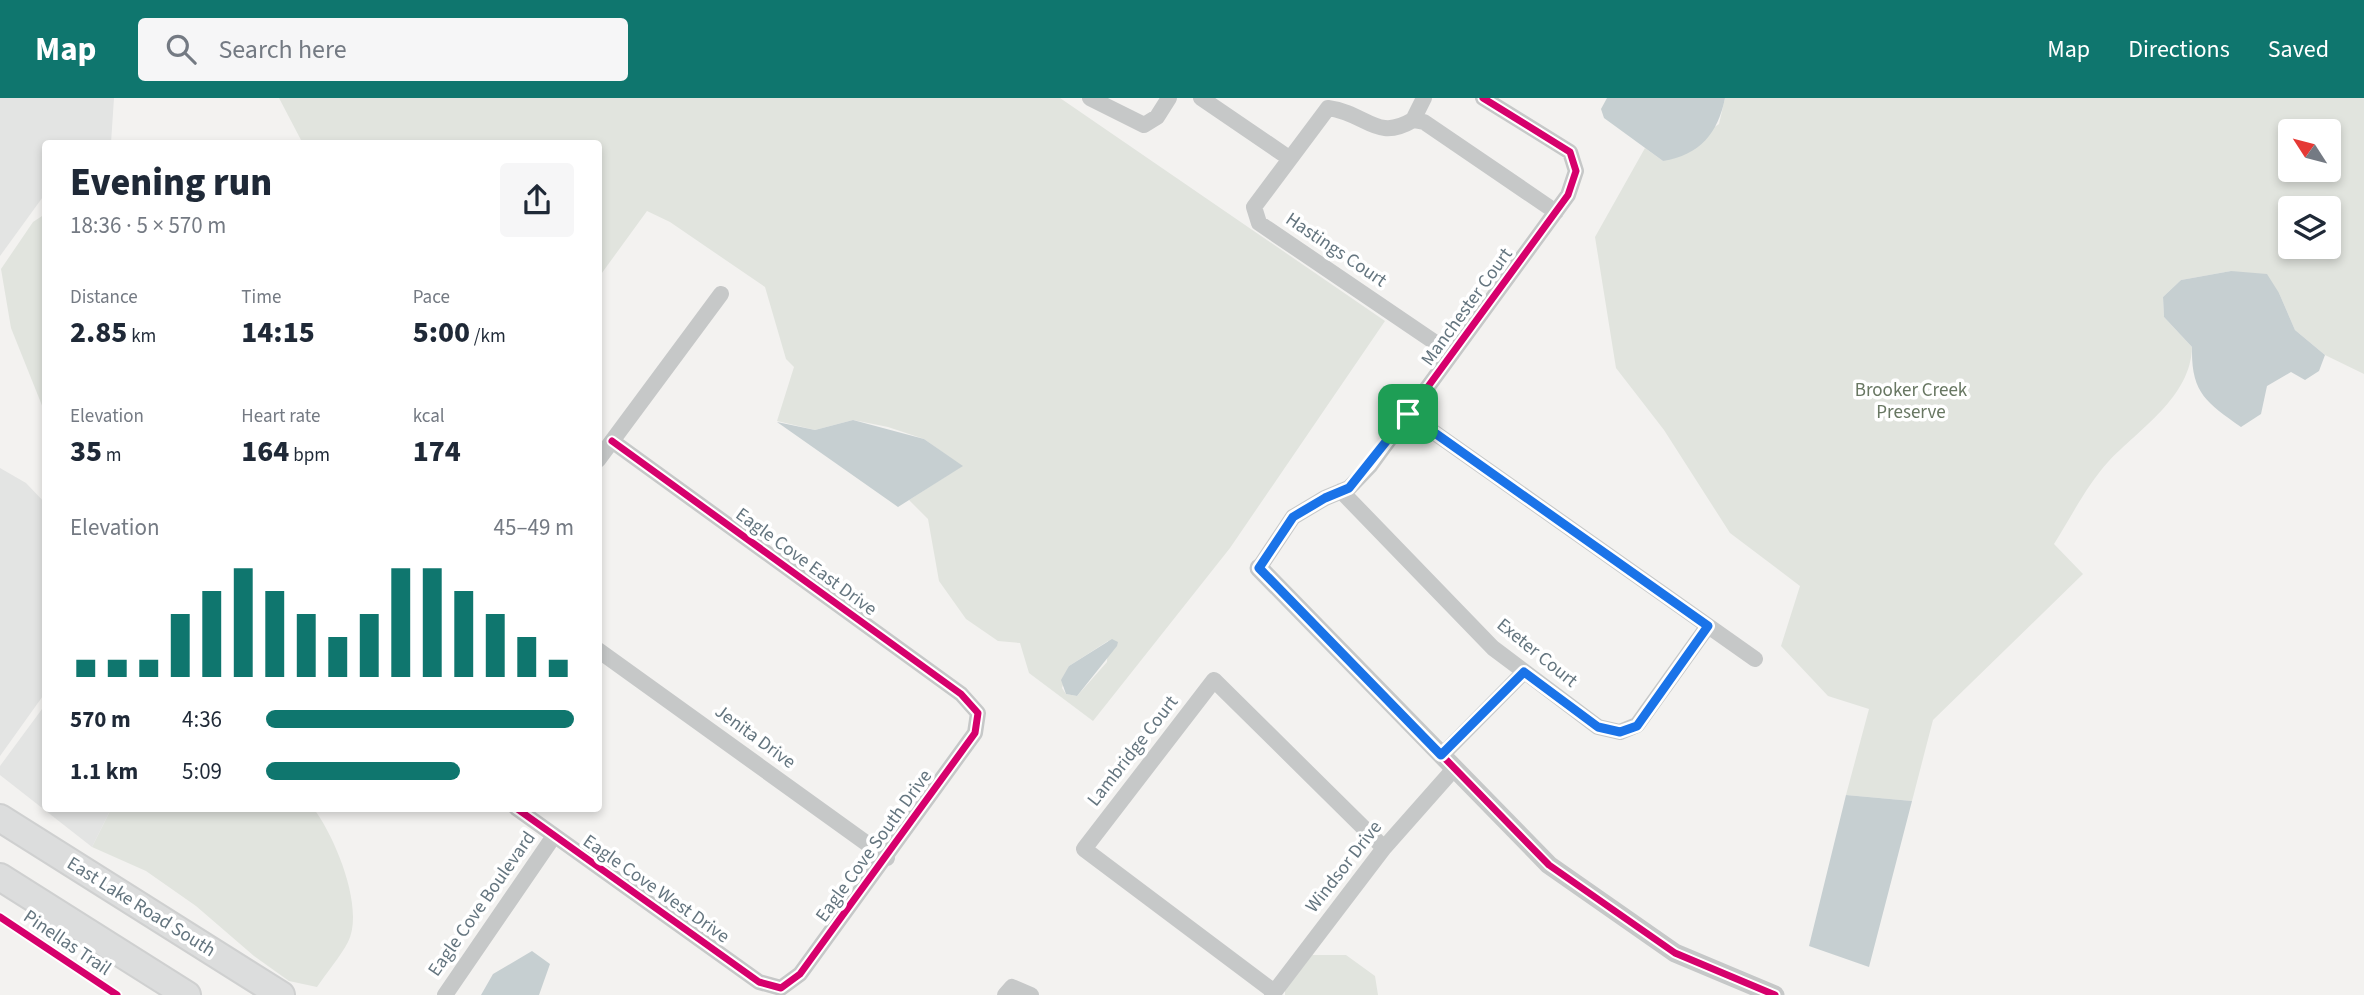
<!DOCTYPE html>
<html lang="en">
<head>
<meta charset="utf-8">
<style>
	:root { --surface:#fff; --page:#f6f6f7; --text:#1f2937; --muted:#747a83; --accent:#0f766e }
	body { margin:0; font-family:"Source Sans 3",sans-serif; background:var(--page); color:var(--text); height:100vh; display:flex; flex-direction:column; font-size:26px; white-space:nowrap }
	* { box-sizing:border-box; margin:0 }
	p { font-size:23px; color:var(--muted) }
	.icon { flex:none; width:38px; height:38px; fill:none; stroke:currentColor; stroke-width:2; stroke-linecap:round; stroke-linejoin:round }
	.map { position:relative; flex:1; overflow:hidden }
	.drawer { position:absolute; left:42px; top:42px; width:560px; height:672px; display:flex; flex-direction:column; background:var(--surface); border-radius:7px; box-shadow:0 4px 10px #0003 }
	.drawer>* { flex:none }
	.needle { width:46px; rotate:306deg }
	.tools { position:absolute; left:2278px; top:21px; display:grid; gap:14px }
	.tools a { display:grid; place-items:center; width:63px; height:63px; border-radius:7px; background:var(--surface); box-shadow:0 4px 10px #0003; font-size:35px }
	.pin { position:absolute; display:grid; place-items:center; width:60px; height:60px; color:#fff; margin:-30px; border-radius:14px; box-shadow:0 4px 10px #0006 }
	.round { display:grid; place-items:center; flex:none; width:74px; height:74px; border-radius:7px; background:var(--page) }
	.summary { display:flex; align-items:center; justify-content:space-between; height:119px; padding:0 28px }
	h1 { font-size:38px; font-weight:800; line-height:52px }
	.figures { display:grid; grid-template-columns:repeat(3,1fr); gap:10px; height:119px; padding:7px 28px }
	.figures div { display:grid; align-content:center }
	.figures b { font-size:30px; font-weight:800 }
	.figures small { font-size:19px; font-weight:400 }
	.figures p { font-size:19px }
	.chart { height:196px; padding:14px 28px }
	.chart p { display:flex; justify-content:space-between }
	.chart svg { width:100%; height:126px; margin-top:7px; stroke:var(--accent); stroke-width:6 }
	ul { padding:0 28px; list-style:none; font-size:23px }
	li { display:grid; grid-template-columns:112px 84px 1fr; align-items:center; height:52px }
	li i { height:18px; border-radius:9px; background:var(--accent) }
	header { display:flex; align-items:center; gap:42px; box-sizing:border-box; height:98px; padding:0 35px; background:var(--accent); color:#fff }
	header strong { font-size:33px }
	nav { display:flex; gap:38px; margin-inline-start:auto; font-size:24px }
	.search { width:490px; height:63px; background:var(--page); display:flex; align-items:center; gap:18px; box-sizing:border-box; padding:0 24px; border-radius:7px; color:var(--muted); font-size:26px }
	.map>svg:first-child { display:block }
</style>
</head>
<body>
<header>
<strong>Map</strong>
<div class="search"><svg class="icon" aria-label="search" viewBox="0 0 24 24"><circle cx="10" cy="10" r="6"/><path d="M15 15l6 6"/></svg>Search here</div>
<nav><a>Map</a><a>Directions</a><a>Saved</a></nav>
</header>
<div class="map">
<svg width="2364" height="897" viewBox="0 0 2364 897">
	<rect width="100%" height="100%" fill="#f3f2f0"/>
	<path fill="#e3e4e3" d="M 0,0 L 114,0 L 111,45 L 46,46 L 45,96 L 0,158 Z
		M 0,370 L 26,385 L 46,406 L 45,595 L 0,658 Z
		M 45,607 L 46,710 L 111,711 L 92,749 L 0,677 L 0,668 Z"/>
	<path fill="#e1e4de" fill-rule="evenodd" d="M 279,0 L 1060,0 L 1385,223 L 1230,450 L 1093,623 L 1029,575 L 1020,545 L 998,543 L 966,521 L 939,483 L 928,421 L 909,402 L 962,368 L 924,341 L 888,329 L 853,322 L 815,332 L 777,323 L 794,269 L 786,261 L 765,189 L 670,124 L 647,113 L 599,179 L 598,46 L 299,45 L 301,42 ZM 1108,543 L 1107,564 L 1077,598 L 1066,596 L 1062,590 L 1069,568 Z
		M 1725,0 L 2364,0 L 2364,276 L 2325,257 L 2295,232 L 2279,195 L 2231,173 L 2181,182 L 2163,199 L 2164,219 L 2192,249 C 2191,299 2139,331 2108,364 C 2087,387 2071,419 2054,446 L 2083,476 L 1933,622 L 1912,703 L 1846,697 L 1869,611 L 1828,598 L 1781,548 L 1800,488 L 1730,435 L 1664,332 L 1616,270 L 1595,139 L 1645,50 L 1663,63 L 1719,26 ZM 2291,33 L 2329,33 L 2329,72 L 2291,72 ZM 2291,110 L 2329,110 L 2329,149 L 2291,149 Z
		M 45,116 L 45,315 L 11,230 L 1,171 L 33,124 Z
		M 111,711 L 314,711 C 335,739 365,810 348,844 C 340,859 327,874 317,889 L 289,883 L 254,858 L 196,808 L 146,773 L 92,749 Z
		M 1312,857 L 1346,857 L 1375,878 L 1378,897 L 1285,897 L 1285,892 Z"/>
	<path fill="#c6cfd1" d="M 1607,0 L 1725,0 C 1718,35 1700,57 1663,63 L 1604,20 L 1601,11 Z
		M 2231,173 L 2267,176 L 2279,195 L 2295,232 L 2325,257 L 2319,273 L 2305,282 L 2291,274 L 2267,288 L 2261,316 L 2241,329 C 2206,304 2191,295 2192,249 L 2164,219 L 2163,199 L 2181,182 Z
		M 853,322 L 924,341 L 963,368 L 898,409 L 777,324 L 815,332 Z
		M 1112,541 L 1118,544 L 1117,548 L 1077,598 L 1066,596 L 1061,582 L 1069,568 Z
		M 1846,697 L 1912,703 L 1869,869 L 1809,848 Z
		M 532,853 L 550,866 L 539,897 L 481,897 L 493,876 Z"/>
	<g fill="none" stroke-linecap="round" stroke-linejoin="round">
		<g stroke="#cfd0d0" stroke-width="30">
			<path id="primary" d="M 0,720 L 281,897
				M 0,779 L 187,897"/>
		</g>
		<path stroke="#c6c8c8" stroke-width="16" d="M 1090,0 L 1144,27 L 1157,19 L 1169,0
			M 1201,0 L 1289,60
			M 1413,22 L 1424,0
			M 1452,256 L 1259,125 L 1254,109 L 1328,10 C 1367,15 1376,44 1413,22 L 1424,24 L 1556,114
			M 1408,316 L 1755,561
			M 598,362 L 721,196
			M 1341,393 L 1493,550 L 1598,629 L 1620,634 L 1637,627 L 1708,528
			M 1259,470 L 1293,419 L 1325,400 L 1349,390 L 1370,368 L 1568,97 L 1576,73 L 1570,54 L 1483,0
			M 598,552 L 887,760
			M 1441,658 L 1524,574
			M 516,710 L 759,884 L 781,890 L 800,876 L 975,635 L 978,615 L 961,596 L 612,343
			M 1273,893 L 1084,751 L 1214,582 L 1384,750
			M 445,897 L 554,738
			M 1005,897 L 1012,889 L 1031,897
			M 1272,897 L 1384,750 L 1453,672"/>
		<path stroke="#c6c8c8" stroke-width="19" d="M 1259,470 L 1549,767 L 1675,855 L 1775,897"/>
		<use href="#primary" stroke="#dcdddd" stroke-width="26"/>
		<g stroke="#fff" stroke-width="11">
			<path id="cycleway" d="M 1483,0 L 1570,54 L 1576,73 L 1568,97 L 1370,368 L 1349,390 L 1325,400 L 1293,419 L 1259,470 L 1549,767 L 1675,855 L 1775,897
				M 516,710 L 759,884 L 781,890 L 800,876 L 975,635 L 978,615 L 961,596 L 612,343
				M 0,819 L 117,897"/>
		</g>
		<use href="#cycleway" stroke="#d6006c" stroke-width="7"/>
	</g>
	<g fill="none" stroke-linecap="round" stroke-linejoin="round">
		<g stroke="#fff" stroke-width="14">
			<path id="route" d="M 1408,316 L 1708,528 L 1637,628 L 1620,634 L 1598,629 L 1524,574 L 1441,657 L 1259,470 L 1293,419 L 1325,400 L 1349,390 Z"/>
		</g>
		<use href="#route" stroke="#1a73e8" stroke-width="9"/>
	</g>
	<g text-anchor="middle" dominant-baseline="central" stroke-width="7" stroke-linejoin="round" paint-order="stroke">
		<g font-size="19" fill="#64757f" stroke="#fff">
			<text transform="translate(1336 152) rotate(34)">Hastings Court</text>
			<text transform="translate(1467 209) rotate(-54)">Manchester Court</text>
			<text transform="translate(806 464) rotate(36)">Eagle Cove East Drive</text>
			<text transform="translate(1537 555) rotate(39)">Exeter Court</text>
			<text transform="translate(755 639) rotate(36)">Jenita Drive</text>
			<text transform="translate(1133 653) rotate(-52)">Lambridge Court</text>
			<text transform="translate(874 748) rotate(-54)">Eagle Cove South Drive</text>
			<text transform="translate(1344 769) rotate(-52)">Windsor Drive</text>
			<text transform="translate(656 791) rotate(35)">Eagle Cove West Drive</text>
			<text transform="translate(482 806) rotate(-55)">Eagle Cove Boulevard</text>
			<text transform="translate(141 809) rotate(32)">East Lake Road South</text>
			<text transform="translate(67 845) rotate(34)">Pinellas Trail</text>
		</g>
		<g font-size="19" fill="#687762" stroke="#fff">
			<text x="1911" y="292">Brooker Creek<tspan x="1911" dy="22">Preserve</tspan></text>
		</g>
	</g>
</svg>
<div class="tools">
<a><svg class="needle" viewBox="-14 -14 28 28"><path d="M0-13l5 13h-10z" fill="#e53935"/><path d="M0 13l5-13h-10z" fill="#747a83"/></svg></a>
<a><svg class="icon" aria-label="layers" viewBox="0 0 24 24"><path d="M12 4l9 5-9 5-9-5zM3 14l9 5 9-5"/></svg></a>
</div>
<div class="pin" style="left:1408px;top:316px;background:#1e9e55"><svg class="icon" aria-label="arrive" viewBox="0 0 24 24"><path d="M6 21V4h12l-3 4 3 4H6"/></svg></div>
<section class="drawer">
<div class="summary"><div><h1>Evening run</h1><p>18:36 · 5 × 570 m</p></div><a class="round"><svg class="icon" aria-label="share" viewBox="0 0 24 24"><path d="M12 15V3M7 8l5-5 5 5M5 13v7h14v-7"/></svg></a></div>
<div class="figures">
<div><p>Distance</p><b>2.85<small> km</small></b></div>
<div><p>Time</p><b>14:15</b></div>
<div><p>Pace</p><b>5:00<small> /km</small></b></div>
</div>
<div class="figures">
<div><p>Elevation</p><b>35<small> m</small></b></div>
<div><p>Heart rate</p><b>164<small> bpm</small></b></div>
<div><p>kcal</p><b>174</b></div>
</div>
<div class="chart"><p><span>Elevation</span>45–49 m</p>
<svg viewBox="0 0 160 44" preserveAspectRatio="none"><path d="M5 44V38M15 44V38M25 44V38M35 44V22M45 44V14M55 44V6M65 44V14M75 44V22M85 44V30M95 44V22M105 44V6M115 44V6M125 44V14M135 44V22M145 44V30M155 44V38"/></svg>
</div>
<ul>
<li><b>570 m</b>4:36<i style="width:100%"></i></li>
<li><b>1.1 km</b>5:09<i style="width:63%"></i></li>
</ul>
</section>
</div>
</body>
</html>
